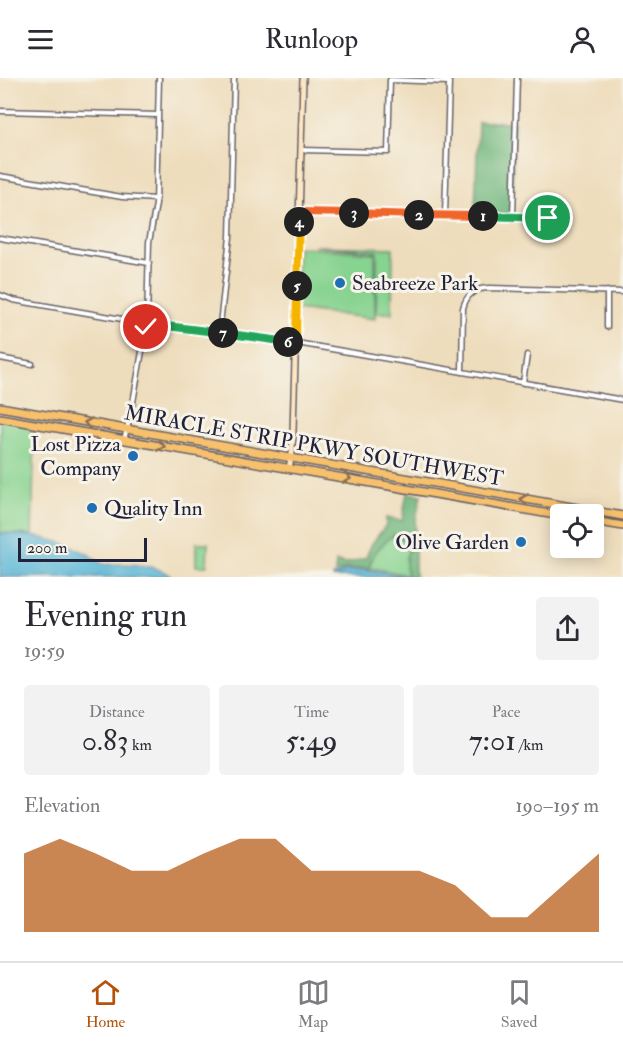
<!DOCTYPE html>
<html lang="en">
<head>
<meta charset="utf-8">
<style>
	:root { --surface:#fff; --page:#f2f2f3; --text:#2b2b33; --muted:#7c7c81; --line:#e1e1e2; --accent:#b45309 }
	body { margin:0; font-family:"IM FELL Double Pica",serif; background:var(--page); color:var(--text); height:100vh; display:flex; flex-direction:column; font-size:22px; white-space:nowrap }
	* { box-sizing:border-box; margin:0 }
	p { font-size:20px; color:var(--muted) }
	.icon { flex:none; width:33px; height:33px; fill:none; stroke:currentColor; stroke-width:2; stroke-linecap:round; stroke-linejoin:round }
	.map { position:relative; height:499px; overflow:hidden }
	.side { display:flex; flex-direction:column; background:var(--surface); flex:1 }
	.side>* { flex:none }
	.controls { position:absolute; left:550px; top:426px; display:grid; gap:12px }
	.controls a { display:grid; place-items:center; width:54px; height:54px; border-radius:6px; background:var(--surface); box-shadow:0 3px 15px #0003; font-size:30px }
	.scale { position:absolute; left:18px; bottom:15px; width:129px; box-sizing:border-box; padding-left:6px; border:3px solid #22223b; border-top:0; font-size:16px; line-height:21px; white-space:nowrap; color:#22223b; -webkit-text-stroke:4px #f7f3e8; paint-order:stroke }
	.pin { position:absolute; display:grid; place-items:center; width:51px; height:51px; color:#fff; margin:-26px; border:3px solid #fff; border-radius:50%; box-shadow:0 2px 6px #0007 }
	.km { position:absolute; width:30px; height:30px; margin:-15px; border-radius:50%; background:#222; color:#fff; font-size:16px; line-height:30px; text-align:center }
	.round { display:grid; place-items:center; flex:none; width:63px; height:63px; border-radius:6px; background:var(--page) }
	.overview { display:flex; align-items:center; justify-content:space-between; height:102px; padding:0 24px }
	h1 { font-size:33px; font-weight:600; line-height:45px }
	.metrics { display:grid; grid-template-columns:repeat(3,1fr); gap:9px; height:102px; padding:6px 24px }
	.metrics div { display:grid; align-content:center; border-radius:6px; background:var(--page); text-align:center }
	.metrics b { font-size:30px; font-weight:600 }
	.metrics small { font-size:16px; font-weight:400 }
	.metrics p { font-size:16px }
	.chart { height:168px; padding:12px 24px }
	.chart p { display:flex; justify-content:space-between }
	.chart svg { width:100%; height:108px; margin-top:6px; fill:var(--accent); opacity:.7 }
	header { display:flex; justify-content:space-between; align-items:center; height:78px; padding:0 24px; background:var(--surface); font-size:27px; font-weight:600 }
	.tabs { display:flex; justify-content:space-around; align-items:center; height:84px; border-top:2px solid var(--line); background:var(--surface); font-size:16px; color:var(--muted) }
	.tabs a { display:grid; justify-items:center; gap:3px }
	.tabs .on { color:var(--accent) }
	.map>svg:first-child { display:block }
</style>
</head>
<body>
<header><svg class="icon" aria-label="menu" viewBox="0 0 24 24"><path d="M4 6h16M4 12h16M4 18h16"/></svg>Runloop<svg class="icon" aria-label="person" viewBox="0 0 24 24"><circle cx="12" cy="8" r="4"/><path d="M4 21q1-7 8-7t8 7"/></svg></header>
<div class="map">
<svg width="623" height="499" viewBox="0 0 623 499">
	<rect width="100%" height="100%" fill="#f7f3e8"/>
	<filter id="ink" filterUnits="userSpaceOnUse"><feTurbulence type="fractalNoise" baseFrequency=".0167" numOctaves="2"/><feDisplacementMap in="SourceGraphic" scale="12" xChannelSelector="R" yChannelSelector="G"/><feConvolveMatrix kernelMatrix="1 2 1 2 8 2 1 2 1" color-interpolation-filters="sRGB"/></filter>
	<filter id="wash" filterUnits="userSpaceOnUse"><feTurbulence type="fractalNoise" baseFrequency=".008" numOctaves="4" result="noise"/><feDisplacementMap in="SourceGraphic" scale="24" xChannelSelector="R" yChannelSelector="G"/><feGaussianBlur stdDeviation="1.35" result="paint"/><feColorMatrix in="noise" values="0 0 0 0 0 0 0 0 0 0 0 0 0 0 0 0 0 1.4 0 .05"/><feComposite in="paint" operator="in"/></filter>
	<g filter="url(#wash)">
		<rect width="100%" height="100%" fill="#eeddbc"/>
		<path fill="#87d390" stroke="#547a66" stroke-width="1.5" d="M 315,168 L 393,170 L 392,235 L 376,235 L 377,175 L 376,173 Z
			M 298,169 L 375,175 L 375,241 L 296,231 Z
			M 0,340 L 35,346 L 32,457 L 0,455 Z
			M 410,455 L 412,456 L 413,466 L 406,480 L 407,497 L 384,492 L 369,490 C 372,476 382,465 394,457 L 402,461 Z
			M 196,465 L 208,465 L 207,488 L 196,488 Z"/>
		<path fill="#6db57a" stroke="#486c5a" stroke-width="1.5" d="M 478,44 L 514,44 L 511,136 L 475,135 Z
			M 407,415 L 421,417 L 415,445 L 415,499 L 411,499 L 407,497 C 406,490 405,483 407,476 C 410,468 413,466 412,457 L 410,455 L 396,464 L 394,457 C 382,465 372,476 369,490 L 347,491 L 335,495 L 336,484 L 346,486 L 366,480 L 371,467 L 386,447 L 386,440 L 402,443 Z"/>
		<path fill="#58b6d7" stroke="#3d6c89" stroke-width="1.5" d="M 0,455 C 31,457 57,460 86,475 C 91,477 95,483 101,485 C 105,488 114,486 119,486 C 135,486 159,488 172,499 L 0,499 Z
			M 368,492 L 384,494 L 407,499 L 333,499 L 333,498 L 347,493 Z"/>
	</g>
	<g filter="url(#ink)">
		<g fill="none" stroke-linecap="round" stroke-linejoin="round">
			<g stroke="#696368" stroke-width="7">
				<path id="street" d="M 0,33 L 158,37
					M 301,72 L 388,74 L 390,2 L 449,4 L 445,137
					M 0,98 L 122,119 L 156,121
					M 299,134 L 552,140
					M 513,139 L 517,0
					M 0,160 L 149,185
					M 607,213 L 607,249
					M 0,217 L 13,222 L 162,248 L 297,265 L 623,322
					M 219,255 L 230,159 L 234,0
					M 0,280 L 32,286
					M 462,294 L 463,230 C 467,215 476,210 490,210 L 623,214
					M 523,305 L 527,277
					M 124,362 L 132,330 L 147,245 L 149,164 L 156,126 L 159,0"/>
			</g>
			<g stroke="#696368" stroke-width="8">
				<path id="secondary" d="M 289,390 L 292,376 L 293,353 L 303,0"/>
			</g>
			<g stroke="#696368" stroke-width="10">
				<path id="highway" d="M 0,329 L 623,438
					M 0,340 L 561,438
					M 594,443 L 623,448"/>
			</g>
			<use href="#street" stroke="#fff" stroke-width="4"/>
			<use href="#secondary" stroke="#fce6c4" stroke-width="5"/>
			<use href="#highway" stroke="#f7c06c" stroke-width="7"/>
		</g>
		<defs><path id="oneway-chevron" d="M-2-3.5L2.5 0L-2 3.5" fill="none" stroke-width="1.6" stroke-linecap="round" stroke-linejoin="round" transform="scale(1.5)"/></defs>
		<g stroke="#8c7154">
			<use href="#oneway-chevron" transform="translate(88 345) rotate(-170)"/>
			<use href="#oneway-chevron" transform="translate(161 368) rotate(10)"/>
			<use href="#oneway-chevron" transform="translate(347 400) rotate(10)"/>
			<use href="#oneway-chevron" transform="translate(524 421) rotate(-170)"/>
		</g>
	</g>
	<g fill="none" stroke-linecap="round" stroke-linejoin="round" filter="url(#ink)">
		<g stroke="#fff" stroke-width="12">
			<path id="split-1" d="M 483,138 L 548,140"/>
		</g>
		<g stroke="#fff" stroke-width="12">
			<path id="split-2" d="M 419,137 L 483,138"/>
		</g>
		<g stroke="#fff" stroke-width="12">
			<path id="split-3" d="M 354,135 L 419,137"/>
		</g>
		<g stroke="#fff" stroke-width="12">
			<path id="split-4" d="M 299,144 L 299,134 L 354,135"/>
		</g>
		<g stroke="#fff" stroke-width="12">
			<path id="split-5" d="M 297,208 L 299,144"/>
		</g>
		<g stroke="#fff" stroke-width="12">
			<path id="split-6" d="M 288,264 L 296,265 L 297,208"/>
		</g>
		<g stroke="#fff" stroke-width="12">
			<path id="split-7" d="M 223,255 L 288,264"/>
		</g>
		<g stroke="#fff" stroke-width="12">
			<path id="split-8" d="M 159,247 L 223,255"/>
		</g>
		<g stroke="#fff" stroke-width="12">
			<path id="split-9" d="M 146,249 L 147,245 L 159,247"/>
		</g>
		<use href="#split-1" stroke="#22a559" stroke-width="8"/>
		<use href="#split-2" stroke="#f0652b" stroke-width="8"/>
		<use href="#split-3" stroke="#f0652b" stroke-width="8"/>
		<use href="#split-4" stroke="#f0652b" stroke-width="8"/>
		<use href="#split-5" stroke="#f5b400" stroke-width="8"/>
		<use href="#split-6" stroke="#f5b400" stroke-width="8"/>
		<use href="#split-7" stroke="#22a559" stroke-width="8"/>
		<use href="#split-8" stroke="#22a559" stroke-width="8"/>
		<use href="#split-9" stroke="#f5b400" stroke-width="8"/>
	</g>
	<g fill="#1f6fb2" stroke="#f7f3e8" stroke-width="2">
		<circle cx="340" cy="205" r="6"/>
		<circle cx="133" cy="378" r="6"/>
		<circle cx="92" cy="430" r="6"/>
		<circle cx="521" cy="464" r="6"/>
	</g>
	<g text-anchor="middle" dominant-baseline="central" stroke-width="6" stroke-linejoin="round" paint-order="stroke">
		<g font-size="21" fill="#22223b" stroke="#f7f3e8" text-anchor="start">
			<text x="352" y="205">Seabreeze Park</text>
			<text x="121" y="366" text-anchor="end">Lost Pizza<tspan x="121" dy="24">Company</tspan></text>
			<text x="104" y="430">Quality Inn</text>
			<text x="509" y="464" text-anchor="end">Olive Garden</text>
		</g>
		<g font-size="21" fill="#22223b" stroke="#f7f3e8">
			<text transform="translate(314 368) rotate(10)">MIRACLE STRIP PKWY SOUTHWEST</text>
		</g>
	</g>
</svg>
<div class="controls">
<a><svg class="icon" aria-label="locate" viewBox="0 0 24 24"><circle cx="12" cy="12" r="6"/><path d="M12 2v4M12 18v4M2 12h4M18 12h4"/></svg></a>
</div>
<div class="scale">200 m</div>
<div class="pin" style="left:548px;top:140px;background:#1e9e55"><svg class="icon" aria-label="arrive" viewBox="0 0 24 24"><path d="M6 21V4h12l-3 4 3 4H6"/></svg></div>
<div class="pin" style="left:146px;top:249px;background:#d93025"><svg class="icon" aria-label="check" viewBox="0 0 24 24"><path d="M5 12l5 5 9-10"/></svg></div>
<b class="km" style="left:483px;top:138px">1</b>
<b class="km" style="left:419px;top:137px">2</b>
<b class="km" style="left:354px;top:135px">3</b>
<b class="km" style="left:299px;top:144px">4</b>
<b class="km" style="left:297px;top:208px">5</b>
<b class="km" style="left:288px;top:264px">6</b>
<b class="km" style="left:223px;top:255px">7</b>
</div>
<section class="side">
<div class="overview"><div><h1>Evening run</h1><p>19:59</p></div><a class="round"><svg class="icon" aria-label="share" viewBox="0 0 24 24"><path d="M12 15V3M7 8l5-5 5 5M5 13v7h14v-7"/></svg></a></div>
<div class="metrics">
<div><p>Distance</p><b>0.83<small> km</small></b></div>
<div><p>Time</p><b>5:49</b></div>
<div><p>Pace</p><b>7:01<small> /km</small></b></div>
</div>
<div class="chart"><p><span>Elevation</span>190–195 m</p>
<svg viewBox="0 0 160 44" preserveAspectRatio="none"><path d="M0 44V12L10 6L20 12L30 19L40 19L50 12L60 6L70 6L80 19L90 19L100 19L110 19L120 25L130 38L140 38L150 25L160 12V44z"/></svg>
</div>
</section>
<nav class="tabs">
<a class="on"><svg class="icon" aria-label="home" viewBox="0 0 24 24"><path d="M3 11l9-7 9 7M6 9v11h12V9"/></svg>Home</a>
<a><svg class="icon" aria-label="map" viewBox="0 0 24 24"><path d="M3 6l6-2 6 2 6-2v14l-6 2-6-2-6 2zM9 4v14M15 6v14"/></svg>Map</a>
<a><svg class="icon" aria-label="saved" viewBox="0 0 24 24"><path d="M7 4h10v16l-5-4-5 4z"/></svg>Saved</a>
</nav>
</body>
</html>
